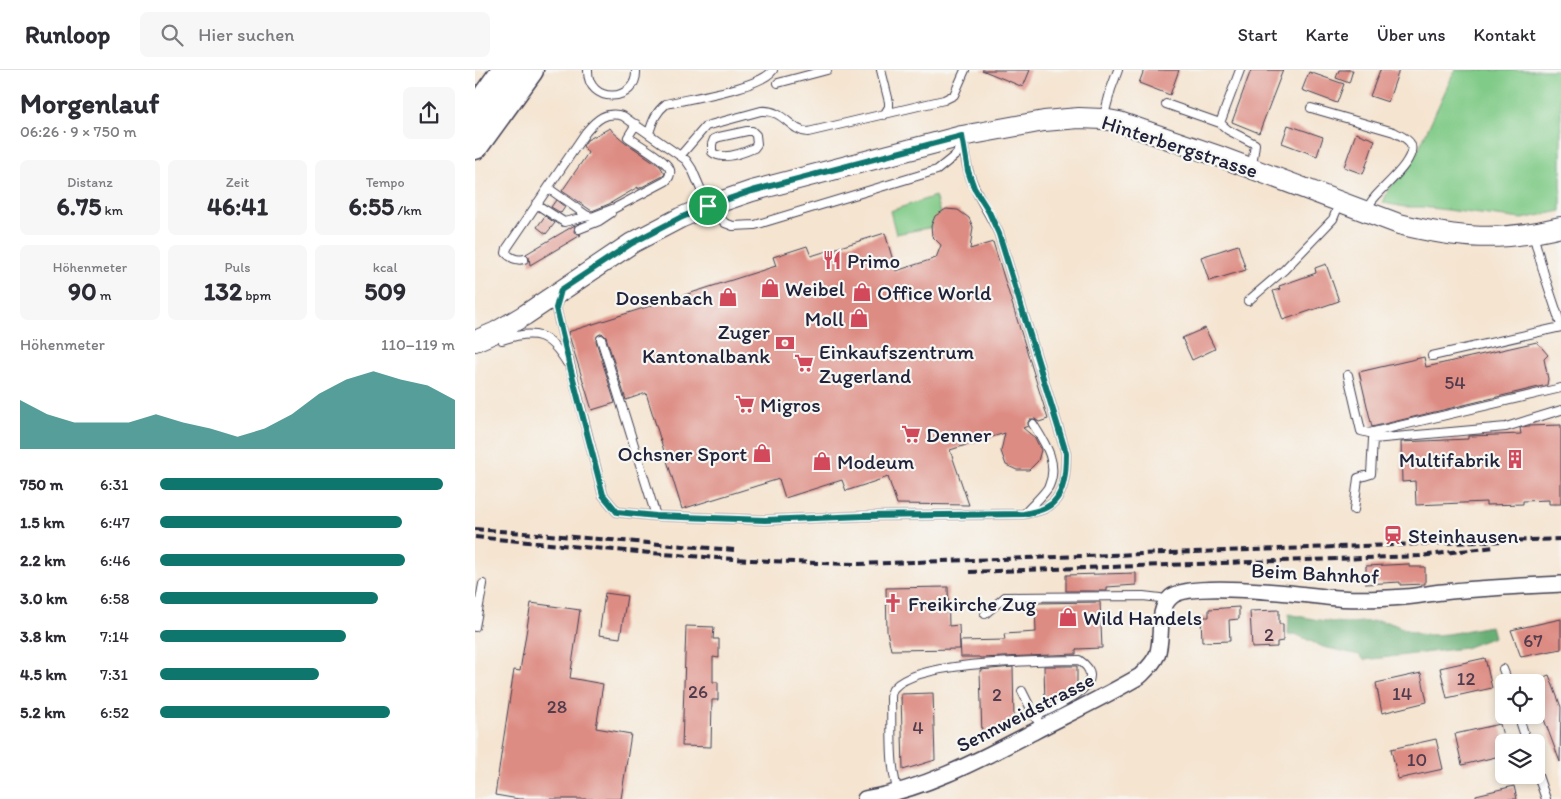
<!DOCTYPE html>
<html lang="de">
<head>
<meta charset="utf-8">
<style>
	:root { --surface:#fff; --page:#f7f7f7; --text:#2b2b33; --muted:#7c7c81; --line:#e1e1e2; --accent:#0f766e }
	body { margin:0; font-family:Itim,sans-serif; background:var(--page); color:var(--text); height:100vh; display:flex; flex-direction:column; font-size:19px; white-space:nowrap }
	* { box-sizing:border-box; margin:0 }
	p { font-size:16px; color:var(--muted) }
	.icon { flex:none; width:28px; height:28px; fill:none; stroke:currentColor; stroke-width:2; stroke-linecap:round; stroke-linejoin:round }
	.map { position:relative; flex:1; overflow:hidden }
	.sheet { display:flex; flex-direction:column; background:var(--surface); width:475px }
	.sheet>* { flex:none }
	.controls { position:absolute; left:1020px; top:604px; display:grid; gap:10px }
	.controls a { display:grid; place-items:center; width:50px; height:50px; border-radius:8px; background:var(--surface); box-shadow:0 2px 8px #0003; font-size:25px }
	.pin { position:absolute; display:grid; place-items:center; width:42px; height:42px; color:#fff; margin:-21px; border:2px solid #fff; border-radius:50%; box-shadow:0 1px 5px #0007 }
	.round { display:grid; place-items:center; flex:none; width:52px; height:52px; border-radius:8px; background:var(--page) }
	.head { display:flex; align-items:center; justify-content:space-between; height:85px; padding:0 20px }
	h1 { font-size:28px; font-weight:700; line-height:38px }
	.metrics { display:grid; grid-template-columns:repeat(3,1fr); gap:8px; height:85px; padding:5px 20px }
	.metrics div { display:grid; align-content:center; border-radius:8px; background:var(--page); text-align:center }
	.metrics b { font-size:25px; font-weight:700 }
	.metrics small { font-size:14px; font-weight:400 }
	.metrics p { font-size:14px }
	.chart { height:140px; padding:10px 20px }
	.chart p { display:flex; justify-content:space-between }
	.chart svg { width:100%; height:90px; margin-top:5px; fill:var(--accent); opacity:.7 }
	ul { padding:0 20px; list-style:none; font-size:16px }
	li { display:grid; grid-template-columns:80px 60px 1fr; align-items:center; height:38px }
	li i { height:12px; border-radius:6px; background:var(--accent) }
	header { display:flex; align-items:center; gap:30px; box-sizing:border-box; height:70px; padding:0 25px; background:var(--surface); border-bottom:1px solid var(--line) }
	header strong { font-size:24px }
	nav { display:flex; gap:28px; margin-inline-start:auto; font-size:18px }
	.search { width:350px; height:45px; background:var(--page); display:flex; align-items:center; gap:12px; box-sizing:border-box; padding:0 18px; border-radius:8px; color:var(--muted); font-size:19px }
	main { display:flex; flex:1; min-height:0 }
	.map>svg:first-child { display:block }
</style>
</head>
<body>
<header>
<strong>Runloop</strong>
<div class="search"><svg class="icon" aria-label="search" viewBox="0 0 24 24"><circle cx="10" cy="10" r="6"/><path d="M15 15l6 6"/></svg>Hier suchen</div>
<nav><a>Start</a><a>Karte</a><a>Über uns</a><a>Kontakt</a></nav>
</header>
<main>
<section class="sheet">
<div class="head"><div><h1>Morgenlauf</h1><p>06:26 · 9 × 750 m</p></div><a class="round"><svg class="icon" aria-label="share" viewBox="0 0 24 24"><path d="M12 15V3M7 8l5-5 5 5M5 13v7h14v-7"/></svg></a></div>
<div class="metrics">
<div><p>Distanz</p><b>6.75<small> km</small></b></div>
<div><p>Zeit</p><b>46:41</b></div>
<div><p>Tempo</p><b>6:55<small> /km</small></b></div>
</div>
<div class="metrics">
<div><p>Höhenmeter</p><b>90<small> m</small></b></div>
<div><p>Puls</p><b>132<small> bpm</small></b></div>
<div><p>kcal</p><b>509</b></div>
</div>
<div class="chart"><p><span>Höhenmeter</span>110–119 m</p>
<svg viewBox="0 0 160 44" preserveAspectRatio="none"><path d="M0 44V20L10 27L20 31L30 31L40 31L50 27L60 31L70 34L80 38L90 34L100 27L110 17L120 10L130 6L140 10L150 13L160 20V44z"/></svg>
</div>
<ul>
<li><b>750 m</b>6:31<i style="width:96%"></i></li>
<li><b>1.5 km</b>6:47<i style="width:82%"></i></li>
<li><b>2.2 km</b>6:46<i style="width:83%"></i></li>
<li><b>3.0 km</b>6:58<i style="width:74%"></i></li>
<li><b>3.8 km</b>7:14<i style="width:63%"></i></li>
<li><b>4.5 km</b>7:31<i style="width:54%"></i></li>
<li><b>5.2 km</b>6:52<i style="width:78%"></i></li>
</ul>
</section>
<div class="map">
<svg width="1086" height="729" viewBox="0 0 1086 729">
	<rect width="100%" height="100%" fill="#f6f6f2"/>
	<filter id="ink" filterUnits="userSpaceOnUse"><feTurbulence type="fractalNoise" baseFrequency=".02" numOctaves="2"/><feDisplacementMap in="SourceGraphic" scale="10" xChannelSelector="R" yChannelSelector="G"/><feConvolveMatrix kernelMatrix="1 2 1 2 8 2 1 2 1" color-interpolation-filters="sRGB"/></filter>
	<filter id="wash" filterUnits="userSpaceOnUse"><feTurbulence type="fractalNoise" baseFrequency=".0096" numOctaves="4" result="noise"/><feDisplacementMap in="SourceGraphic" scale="20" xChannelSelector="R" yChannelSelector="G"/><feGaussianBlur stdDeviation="1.12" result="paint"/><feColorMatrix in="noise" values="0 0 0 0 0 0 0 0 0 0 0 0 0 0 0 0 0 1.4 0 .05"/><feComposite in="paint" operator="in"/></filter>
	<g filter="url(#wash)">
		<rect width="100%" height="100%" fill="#f5e4d0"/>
		<path fill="#81cb88" stroke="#527662" d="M 980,0 L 1086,0 L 1086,141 L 1047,149 L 947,137 L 930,137 L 908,133 L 913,120 L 938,91 Z
			M 460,126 L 465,143 L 458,157 L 421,164 L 415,141 Z"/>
		<path fill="#68af74" stroke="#456858" d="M 814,544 C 832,548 851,552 870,553 C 882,553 893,551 905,551 C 920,552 930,561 944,564 C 968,568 993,559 1016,556 L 1019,567 L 990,578 L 889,590 L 884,585 L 848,577 L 820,564 L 813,565 Z"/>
		<g id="blocks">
			<path fill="#dd8c83" d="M 507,0 L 555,0 L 548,17 Z
				M 669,0 L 704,0 L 695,25 L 664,13 Z
				M 776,0 L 808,0 L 784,63 L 757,52 Z
				M 864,0 L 878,0 L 874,13 L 861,8 Z
				M 905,0 L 924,0 L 913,32 L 895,26 Z
				M 834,2 L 869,14 L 862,33 L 827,20 Z
				M 813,55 L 848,67 L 842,86 L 807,73 Z
				M 135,58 L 138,62 L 150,72 L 185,96 L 190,104 L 188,106 L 163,119 L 163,117 L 134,134 L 117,141 L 87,121 L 113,83 L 108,76 L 112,70 Z
				M 881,63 L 900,70 L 888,104 L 869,97 Z
				M 81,130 L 90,137 L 86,143 L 76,137 Z
				M 471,139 L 483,140 L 494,148 L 498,157 L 495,179 L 518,172 L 573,349 L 564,352 L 560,349 L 555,349 L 553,352 L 553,356 L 548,358 L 560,368 L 566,380 L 563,391 L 554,400 L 542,400 L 531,395 L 526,381 L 530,363 L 475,380 L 494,435 L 422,434 L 413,407 L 371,421 L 367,410 L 310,428 L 304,409 L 207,439 L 171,323 L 151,330 L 131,267 L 127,263 L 122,266 L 121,271 L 140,333 L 117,340 L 93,262 L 301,196 L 298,187 L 332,176 L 336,186 L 410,163 L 421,201 L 461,188 L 466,175 L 457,166 L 456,156 L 460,146 Z
				M 70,146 L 80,153 L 71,164 L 62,157 Z
				M 100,155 L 99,162 L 106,165 L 55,195 L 54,187 L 51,184 Z
				M 763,175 L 771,200 L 734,211 L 726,187 Z
				M 851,194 L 864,231 L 808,250 L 798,221 L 805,219 L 804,216 L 841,203 L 840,198 Z
				M 730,258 L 740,279 L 717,290 L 707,268 Z
				M 1062,272 L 1073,285 L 1069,289 L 1073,309 L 1072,315 L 897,357 L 884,302 L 949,287 L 951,297 Z
				M 1086,355 L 1086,434 L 1074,434 L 1074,430 L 1048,431 L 1048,434 L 1011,435 L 1011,432 L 941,435 L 940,411 L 927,412 L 926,372 L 993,369 L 993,366 L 996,366 L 1046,364 L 1045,358 L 1052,356 Z
				M 934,494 L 934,497 L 950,497 L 950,514 L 925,515 L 925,512 L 891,514 L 891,496 Z
				M 661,503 L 661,515 L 632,517 L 632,521 L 591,521 L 591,505 Z
				M 473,517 L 474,556 L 484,555 L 485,579 L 416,580 L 412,561 L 411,518 Z
				M 130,523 L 152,526 L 145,568 L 124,565 Z
				M 625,532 L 627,578 L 601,579 L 601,584 L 505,588 L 504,587 L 486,587 L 485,571 L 530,570 L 529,564 L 561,562 L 560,533 Z
				M 56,533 L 105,540 L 95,608 L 128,614 L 121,658 L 156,664 L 146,729 L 44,729 L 20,725 L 39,600 L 45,601 Z
				M 764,537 L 764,549 L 754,550 L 755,571 L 727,572 L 726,547 L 734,547 L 734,539 Z
				M 804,540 L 804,554 L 808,554 L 808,571 L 802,572 L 802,577 L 777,578 L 775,541 Z
				M 1086,549 L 1086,579 L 1046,587 L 1036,560 Z
				M 211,556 L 239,557 L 238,569 L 244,569 L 244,588 L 238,587 L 238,612 L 243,612 L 243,630 L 237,630 L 236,677 L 207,676 Z
				M 1010,588 L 1017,618 L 972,628 L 965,598 Z
				M 569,596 L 602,596 L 602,616 L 570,636 Z
				M 538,597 L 539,651 L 507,667 L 505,600 Z
				M 946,603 L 952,632 L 907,643 L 901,613 Z
				M 1074,605 L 1086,637 L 1085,692 L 1061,628 L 1061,610 Z
				M 458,623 L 460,690 L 428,700 L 426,624 Z
				M 1025,654 L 1029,670 L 1029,685 L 987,695 L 980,664 Z
				M 961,669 L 968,699 L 923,709 L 916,679 Z
				M 1039,716 L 1042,729 L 1001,729 L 1001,725 Z"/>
		</g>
	</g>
	<g filter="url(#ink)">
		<use href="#blocks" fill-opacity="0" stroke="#423f51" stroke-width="1"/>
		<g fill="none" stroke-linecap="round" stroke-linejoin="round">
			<g stroke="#423f51" stroke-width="10">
				<path id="lane" d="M 113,0 C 112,35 163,33 161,0
					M 406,0 L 414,32 L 414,37 L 409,45
					M 303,13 L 352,0
					M 691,34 L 745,53 L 753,60 L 780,74 L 777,96
					M 836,38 L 919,62 C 924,65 932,68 935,73 C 944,88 909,116 900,127 C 896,131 894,136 891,140
					M 628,49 L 636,19 L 643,0
					M 745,53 L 765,0
					M 272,61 L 277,61 L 281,65 L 282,74 L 279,78 C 268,83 247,91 237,82 L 237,74 L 239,69 L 244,67 Z
					M 174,63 C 178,50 181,42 191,34 C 215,28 286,18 298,0
					M 206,85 L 231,56 L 286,41 C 309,39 315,61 333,62 L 469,30 L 479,25 L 490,0
					M 73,118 L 111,145 L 117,147 L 140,138 L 191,111 C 194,108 196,105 195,100 C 193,91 161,73 153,67 L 161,54
					M 61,134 L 89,152 L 114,146
					M 104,159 L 124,151 L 136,143
					M 1058,164 L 1069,204 L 1086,255
					M 49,189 C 42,191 36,188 31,183 L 32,178 L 111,62 C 122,49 131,41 148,46 L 211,90 L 217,99 L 233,136 L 250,153 L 258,156 L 280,155 L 462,100 L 482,84 L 486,70
					M 84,226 L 81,238 L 84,251 L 128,425 L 142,442 L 181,446 L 290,450 L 388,446 L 549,444 C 556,442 566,441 572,437 C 590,428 591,401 591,383 L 524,164 C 517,148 507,134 500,118 C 492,103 490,85 487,68
					M 773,231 L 809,200 L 858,149 L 865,132
					M 23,264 L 27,270 C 60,259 74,263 92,293
					M 126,269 L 181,446
					M 957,286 L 1086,257
					M 873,305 L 886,361 L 894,363 L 1086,318
					M 879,440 L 883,408 L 896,404 L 898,369 L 1031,357 L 1086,340
					M 551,442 C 558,434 569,425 574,416 C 584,393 570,373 558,354
					M 510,544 L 530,527 L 668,526 L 685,528 L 693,531
					M 0,557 L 8,514
					M 1028,599 L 1033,612
					M 547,621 L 560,647
					M 1043,645 L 1052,672
					M 1061,700 L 1071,729
					M 423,722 C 414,694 417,658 416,629 C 416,625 417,620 419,618 C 443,590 566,591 604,590 C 640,614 578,637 560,647 L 567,657"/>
			</g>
			<g stroke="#423f51" stroke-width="18">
				<path id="street" d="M 390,729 C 451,719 506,689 560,661 C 595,643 631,626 665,606 C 672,599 678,594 682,585 C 689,568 680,541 696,527 C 714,511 824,524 851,527 C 877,530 904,529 930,527 C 943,526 956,523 968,522 C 1007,518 1047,516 1086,514"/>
			</g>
			<g stroke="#423f51" stroke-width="22">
				<path id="secondary" d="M 0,271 L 21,262 L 50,245 L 157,173 L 205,148 L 233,136 L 277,121 L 487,66 L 569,51 L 604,48 L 628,49 L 644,52 L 746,87 L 924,154 C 984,169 1026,172 1086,157"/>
			</g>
			<g stroke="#423f51" stroke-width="29">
				<path id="highway" d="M 0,42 L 30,0
					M 0,76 L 55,0"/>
			</g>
			<use href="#lane" stroke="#fff" stroke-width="8"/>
			<use href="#street" stroke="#fff" stroke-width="15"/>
			<use href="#secondary" stroke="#fff" stroke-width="20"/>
			<use href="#highway" stroke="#fff" stroke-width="26"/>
			<path stroke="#22223b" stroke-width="4" stroke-dasharray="8 4" stroke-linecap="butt" d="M 0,459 L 259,480
				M 0,467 C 128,479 256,492 384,494 L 1086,469
				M 494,502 L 945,486 L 1019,477"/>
		</g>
	</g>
	<g fill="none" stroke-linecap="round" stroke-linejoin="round" filter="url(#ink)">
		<g stroke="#fff" stroke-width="10">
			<path id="route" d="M 487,66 L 493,101 L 499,118 L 514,142 L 524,164 L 591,383 C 591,401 590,428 572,437 C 566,441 556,442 549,444 L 388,446 L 290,450 L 181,446 L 142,442 L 128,425 L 95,297 L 81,238 L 86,220 L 157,173 L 205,148 L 233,136 L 277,121 Z"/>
		</g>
		<use href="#route" stroke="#0f766e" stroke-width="6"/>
	</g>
	<defs>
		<g id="restaurant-bare" transform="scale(1.5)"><path d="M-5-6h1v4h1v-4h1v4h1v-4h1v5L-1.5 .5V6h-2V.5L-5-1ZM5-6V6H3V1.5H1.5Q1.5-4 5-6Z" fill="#d1495b" stroke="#f6f6f2" stroke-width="2.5" paint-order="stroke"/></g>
		<g id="shop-bare" transform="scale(1.5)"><path d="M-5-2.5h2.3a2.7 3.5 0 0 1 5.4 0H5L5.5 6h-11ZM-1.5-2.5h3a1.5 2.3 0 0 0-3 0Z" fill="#d1495b" stroke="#f6f6f2" stroke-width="2.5" paint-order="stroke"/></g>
		<g id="bank-bare" transform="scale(1.5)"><path d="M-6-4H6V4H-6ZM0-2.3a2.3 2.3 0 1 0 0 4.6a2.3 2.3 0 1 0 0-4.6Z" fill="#d1495b" stroke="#f6f6f2" stroke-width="2.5" paint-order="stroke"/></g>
		<g id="supermarket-bare" transform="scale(1.5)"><path d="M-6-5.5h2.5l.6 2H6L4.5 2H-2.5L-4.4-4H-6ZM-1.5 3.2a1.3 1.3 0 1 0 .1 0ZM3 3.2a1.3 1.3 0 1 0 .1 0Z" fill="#d1495b" stroke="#f6f6f2" stroke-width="2.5" paint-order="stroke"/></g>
		<g id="building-bare" transform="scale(1.5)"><path d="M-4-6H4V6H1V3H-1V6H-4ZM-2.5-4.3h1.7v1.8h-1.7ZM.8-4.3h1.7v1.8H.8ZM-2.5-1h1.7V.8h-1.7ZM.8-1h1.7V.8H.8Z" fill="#d1495b" stroke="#f6f6f2" stroke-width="2.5" paint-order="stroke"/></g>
		<g id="station-bare" transform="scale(1.5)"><path d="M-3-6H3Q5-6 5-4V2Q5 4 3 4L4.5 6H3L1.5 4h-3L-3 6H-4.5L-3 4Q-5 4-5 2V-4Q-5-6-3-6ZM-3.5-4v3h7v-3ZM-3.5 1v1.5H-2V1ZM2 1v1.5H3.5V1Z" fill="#d1495b" stroke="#f6f6f2" stroke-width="2.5" paint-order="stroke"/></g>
		<g id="church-bare" transform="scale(1.5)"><path d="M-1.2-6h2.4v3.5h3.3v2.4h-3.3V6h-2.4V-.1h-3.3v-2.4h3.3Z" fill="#d1495b" stroke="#f6f6f2" stroke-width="2.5" paint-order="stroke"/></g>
	</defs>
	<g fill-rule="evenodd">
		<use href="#restaurant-bare" x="357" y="190"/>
		<use href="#shop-bare" x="295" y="218"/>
		<use href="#shop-bare" x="387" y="222"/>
		<use href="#shop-bare" x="253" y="227"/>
		<use href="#shop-bare" x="384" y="248"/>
		<use href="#bank-bare" x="310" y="273"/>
		<use href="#supermarket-bare" x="329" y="293"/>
		<use href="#supermarket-bare" x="270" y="334"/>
		<use href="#supermarket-bare" x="436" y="364"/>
		<use href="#shop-bare" x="287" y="383"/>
		<use href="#building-bare" x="1040" y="389"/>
		<use href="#shop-bare" x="347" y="391"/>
		<use href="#station-bare" x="918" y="465"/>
		<use href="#church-bare" x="418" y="533"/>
		<use href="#shop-bare" x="593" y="547"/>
	</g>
	<g text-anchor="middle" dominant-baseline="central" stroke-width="4.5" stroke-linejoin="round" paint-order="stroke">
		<g font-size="19" fill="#513c4d">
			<text x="980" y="312">54</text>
			<text x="794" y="564">2</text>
			<text x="1058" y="570">67</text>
			<text x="991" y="608">12</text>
			<text x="223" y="621">26</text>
			<text x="927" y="623">14</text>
			<text x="522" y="624">2</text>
			<text x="82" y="636">28</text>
			<text x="443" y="657">4</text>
			<text x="942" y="689">10</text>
		</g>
		<g font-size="21" fill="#22223b" stroke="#f6f6f2">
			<text transform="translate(705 76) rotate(18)">Hinterbergstrasse</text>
			<text transform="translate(840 503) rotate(3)">Beim Bahnhof</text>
			<text transform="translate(550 642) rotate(-27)">Sennweidstrasse</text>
		</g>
		<g font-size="21" fill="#22223b" stroke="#f6f6f2" text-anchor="start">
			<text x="372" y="190">Primo</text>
			<text x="310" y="218">Weibel</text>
			<text x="402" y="222">Office World</text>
			<text x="238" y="227" text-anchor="end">Dosenbach</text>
			<text x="369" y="248" text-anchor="end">Moll</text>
			<text x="295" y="261" text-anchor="end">Zuger<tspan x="295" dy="24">Kantonalbank</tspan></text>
			<text x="344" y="281">Einkaufszentrum<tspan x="344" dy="24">Zugerland</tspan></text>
			<text x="285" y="334">Migros</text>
			<text x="451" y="364">Denner</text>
			<text x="272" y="383" text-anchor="end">Ochsner Sport</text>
			<text x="1025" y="389" text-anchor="end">Multifabrik</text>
			<text x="362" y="391">Modeum</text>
			<text x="933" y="465">Steinhausen</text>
			<text x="433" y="533">Freikirche Zug</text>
			<text x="608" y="547">Wild Handels</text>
		</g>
	</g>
</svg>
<div class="controls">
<a><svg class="icon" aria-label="locate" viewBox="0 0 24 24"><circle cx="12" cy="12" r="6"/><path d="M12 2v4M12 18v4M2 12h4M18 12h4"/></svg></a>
<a><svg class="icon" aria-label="layers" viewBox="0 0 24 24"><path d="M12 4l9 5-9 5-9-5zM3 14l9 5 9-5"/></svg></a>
</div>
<div class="pin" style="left:233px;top:136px;background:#1e9e55"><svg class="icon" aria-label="arrive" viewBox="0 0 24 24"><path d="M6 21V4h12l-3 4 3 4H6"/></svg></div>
</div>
</main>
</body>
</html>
